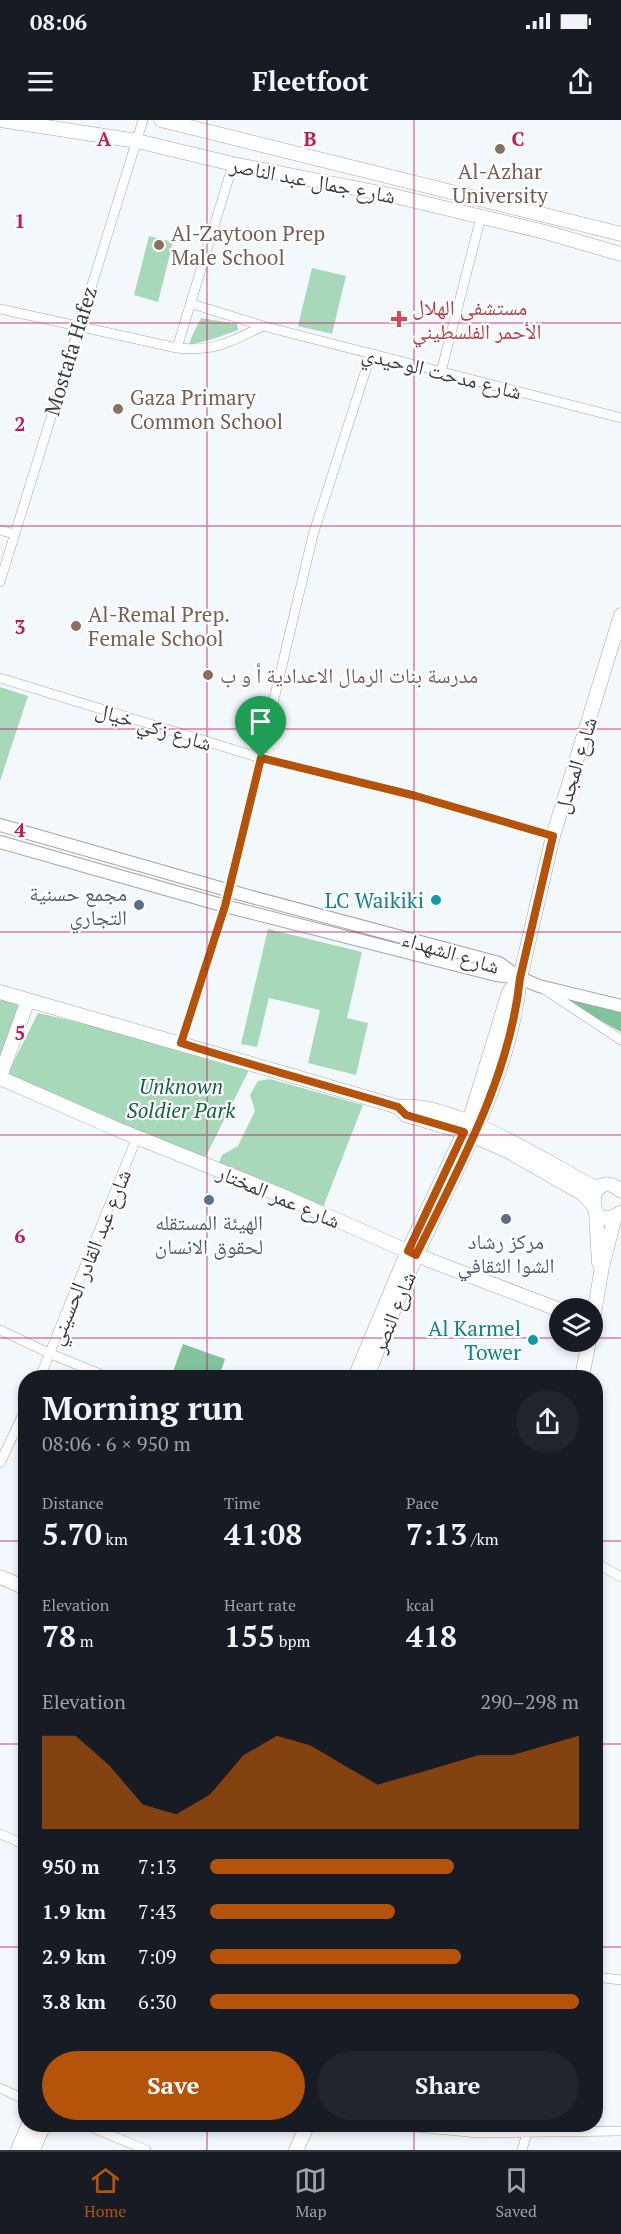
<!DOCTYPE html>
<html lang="en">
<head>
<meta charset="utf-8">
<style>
	:root { --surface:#171b24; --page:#20242c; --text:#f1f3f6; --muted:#9ea1a6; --line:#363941; --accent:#b45309 }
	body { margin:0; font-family:"PT Serif","Noto Naskh Arabic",serif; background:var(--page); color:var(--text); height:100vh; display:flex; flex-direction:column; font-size:22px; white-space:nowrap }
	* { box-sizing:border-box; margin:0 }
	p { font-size:20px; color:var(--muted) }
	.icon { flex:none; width:33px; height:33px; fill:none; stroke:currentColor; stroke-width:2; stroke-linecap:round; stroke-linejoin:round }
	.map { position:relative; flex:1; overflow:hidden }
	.drawer { position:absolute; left:18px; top:1250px; width:585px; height:762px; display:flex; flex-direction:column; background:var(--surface); border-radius:24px; box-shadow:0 3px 9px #0003 }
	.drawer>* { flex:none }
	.tools { position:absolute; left:549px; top:1178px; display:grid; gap:12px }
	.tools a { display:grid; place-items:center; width:54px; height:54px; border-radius:50%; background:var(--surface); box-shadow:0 3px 9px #0003; font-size:30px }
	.pin { position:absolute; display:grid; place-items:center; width:51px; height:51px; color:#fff; margin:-62px -26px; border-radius:50% 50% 50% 0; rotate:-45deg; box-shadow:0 0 6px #0007 }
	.pin .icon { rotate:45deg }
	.round { display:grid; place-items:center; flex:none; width:63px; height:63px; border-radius:32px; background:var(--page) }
	.head { display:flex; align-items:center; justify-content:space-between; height:102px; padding:0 24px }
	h1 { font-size:33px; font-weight:700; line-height:45px }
	.stats { display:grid; grid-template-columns:repeat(3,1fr); gap:9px; height:102px; padding:6px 24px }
	.stats div { display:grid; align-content:center }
	.stats b { font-size:30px; font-weight:700 }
	.stats small { font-size:16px; font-weight:400 }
	.stats p { font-size:16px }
	.chart { height:168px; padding:12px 24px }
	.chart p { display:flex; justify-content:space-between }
	.chart svg { width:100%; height:108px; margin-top:6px; fill:var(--accent); opacity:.7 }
	.primary-button { display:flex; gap:12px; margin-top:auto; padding:12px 24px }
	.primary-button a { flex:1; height:69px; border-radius:36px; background:var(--accent); color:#fff; font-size:24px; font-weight:700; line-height:69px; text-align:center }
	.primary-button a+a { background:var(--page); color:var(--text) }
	ul { padding:0 24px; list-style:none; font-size:20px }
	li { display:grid; grid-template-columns:96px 72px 1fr; align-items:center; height:45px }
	li i { height:15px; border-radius:8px; background:var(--accent) }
	.status { display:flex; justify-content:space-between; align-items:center; height:42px; padding:0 30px; background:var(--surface); direction:ltr }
	.status svg { height:16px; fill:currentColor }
	header { display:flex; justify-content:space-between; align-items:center; height:78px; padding:0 24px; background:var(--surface); font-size:27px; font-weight:700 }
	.menu { display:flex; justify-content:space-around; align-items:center; height:84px; border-top:2px solid var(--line); background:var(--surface); font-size:16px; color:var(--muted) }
	.menu a { display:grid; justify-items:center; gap:3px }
	.menu .active { color:var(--accent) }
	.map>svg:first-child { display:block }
</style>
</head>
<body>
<div class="status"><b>08:06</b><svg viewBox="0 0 49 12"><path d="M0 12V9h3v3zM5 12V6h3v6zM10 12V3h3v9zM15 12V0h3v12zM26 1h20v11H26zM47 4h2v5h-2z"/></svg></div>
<header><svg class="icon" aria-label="menu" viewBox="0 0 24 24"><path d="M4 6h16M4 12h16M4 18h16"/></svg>Fleetfoot<svg class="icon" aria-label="share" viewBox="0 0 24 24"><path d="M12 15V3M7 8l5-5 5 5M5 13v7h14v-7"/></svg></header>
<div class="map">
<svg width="621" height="2030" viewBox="0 0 621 2030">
	<rect width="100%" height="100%" fill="#f3f8fc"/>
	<path fill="#a8d8ba" d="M 149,116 L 173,122 L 158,182 L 134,175 Z
		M 312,148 L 346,156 L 332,214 L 298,206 Z
		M 201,198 L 237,204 L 238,210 L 213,219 L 189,225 L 192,216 Z
		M 0,567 L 28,576 L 0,661 Z
		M 268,809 L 362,832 L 347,898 L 368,903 L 356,955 L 308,943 L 320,890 L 269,878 L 257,927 L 241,924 Z
		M 0,878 L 22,883 L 0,944 Z
		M 38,893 L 146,918 L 250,948 L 205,1038 L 198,1038 L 7,955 Z
		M 270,959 L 363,985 L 322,1090 L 218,1045 L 222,1035 L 238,1026 L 255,991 L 250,975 L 258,961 Z"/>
	<path fill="#80c49b" d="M 564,874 L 621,889 L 621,912 L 563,880 Z
		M 183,1224 L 225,1239 L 219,1257 L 171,1257 Z"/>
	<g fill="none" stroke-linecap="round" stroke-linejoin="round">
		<g stroke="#a2a6aa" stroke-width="10">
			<path id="minor" d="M 192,184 L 263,206 L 621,298
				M 0,189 L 177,228 C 214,232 231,222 263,206
				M 177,228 L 233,44
				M 441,252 L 481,97
				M 0,410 L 14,414
				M 0,462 L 143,0
				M 0,558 L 261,638 L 416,677 L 553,716
				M 544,869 L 621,920
				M 181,923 L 225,786 L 313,415 L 371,234
				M 0,1210 L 51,1234 L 107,1257
				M 40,1257 L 137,1017
				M 0,1343 L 26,1288
				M 596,1443 L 621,1457
				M 0,1714 L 26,1725
				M 596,1857 L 621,1860
				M 0,1968 L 26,1980
				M 84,2004 L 146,2030
				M 385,2004 L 478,2013 L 621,2011
				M 522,2030 L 527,2013"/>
		</g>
		<g stroke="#a2a6aa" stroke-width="14">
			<path id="tertiary" d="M 0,705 L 248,776 L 499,843 L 517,856
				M 0,722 L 225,786 L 496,855 L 520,858 L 539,866 L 621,886"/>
		</g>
		<g stroke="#a2a6aa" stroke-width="15">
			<path id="secondary" d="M 1,0 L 137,21 L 233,44 L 390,75 L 545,112 L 621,134
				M 161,0 L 621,114
				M 0,872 C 133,911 266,947 398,987 C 450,980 545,1041 592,1066 L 600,1067
				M 0,957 L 28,880
				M 0,958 L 119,1010 L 278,1074 L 416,1135 L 560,1190
				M 398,987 L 406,995 L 464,1012 L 506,1030 L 583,1074 L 593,1085
				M 596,1091 L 599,1143
				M 620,1093 C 583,1118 587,1042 621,1071
				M 592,1205 L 602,1147 L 615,1096
				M 355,1257 L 408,1131 L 469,1002 L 509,872 L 520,858 L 553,716 L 621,495
				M 367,1257 C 383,1216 399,1175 417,1134 C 457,1045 510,958 520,858
				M 582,1257 L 589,1221
				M 0,1457 L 26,1468
				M 18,2030 L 29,2004
				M 33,2030 L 44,2004
				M 296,2030 L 308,2004"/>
		</g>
		<use href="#minor" stroke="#fff" stroke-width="9"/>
		<use href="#tertiary" stroke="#fff" stroke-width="12"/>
		<use href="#secondary" stroke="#fff" stroke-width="14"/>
	</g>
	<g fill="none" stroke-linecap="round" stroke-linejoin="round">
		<g stroke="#fff" stroke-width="12">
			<path id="route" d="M 261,638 L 416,676 L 553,716 L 520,858 C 510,957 459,1047 416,1135 L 408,1131 L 464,1012 L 406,995 L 398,987 C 326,965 253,946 181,923 L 225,786 Z"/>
		</g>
		<use href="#route" stroke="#b45309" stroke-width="8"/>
	</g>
	<path fill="none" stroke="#c2185b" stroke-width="1.5" stroke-opacity="0.55" d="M 207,0 L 207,1257M 414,0 L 414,1257M 0,203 L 621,203M 0,406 L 621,406M 0,609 L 621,609M 0,812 L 621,812M 0,1015 L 621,1015M 0,1218 L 560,1218M 592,1218 L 621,1218M 0,1421 L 26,1421M 596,1421 L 621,1421M 0,1624 L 26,1624M 596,1624 L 621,1624M 0,1827 L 26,1827M 596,1827 L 621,1827M 207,2004 L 207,2030M 414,2004 L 414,2030"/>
	<g fill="#8d6e63" stroke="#fff" stroke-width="2">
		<circle cx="500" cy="29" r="6"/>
		<circle cx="159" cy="125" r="6"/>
		<circle cx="118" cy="289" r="6"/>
		<circle cx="76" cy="506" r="6"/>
		<circle cx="208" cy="555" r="6"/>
	</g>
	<path fill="#e0444e" stroke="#fff" stroke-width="2" d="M396 190h6v6h6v6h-6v6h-6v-6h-6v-6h6z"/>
	<g fill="#0f9aa8" stroke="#fff" stroke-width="2">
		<circle cx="436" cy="780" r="6"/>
		<circle cx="533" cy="1220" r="6"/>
	</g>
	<g fill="#5c6f8a" stroke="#fff" stroke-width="2">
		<circle cx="139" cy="785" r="6"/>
		<circle cx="209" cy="1080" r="6"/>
		<circle cx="506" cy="1099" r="6"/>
	</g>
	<g text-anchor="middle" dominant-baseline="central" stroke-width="4.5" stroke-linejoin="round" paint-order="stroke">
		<g font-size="21" fill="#785e54" stroke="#fff" text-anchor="start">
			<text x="500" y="51" text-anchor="middle">Al-Azhar<tspan x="500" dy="24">University</tspan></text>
			<text x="171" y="113">Al-Zaytoon Prep<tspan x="171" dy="24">Male School</tspan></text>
			<text x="130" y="277">Gaza Primary<tspan x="130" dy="24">Common School</tspan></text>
			<text x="88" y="494">Al-Remal Prep.<tspan x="88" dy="24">Female School</tspan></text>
			<text x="220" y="555">مدرسة بنات الرمال الاعدادية أ و ب</text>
		</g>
		<g font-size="21" fill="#3b3d3f" stroke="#fff">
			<text transform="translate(313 60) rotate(11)">شارع جمال عبد الناصر</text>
			<text transform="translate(70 231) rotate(-73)">Mostafa Hafez</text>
			<text transform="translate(442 252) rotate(14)">شارع مدحت الوحيدي</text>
			<text transform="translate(154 606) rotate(17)">شارع زكي خيال</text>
			<text transform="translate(575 645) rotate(-73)">شارع المجدل</text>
			<text transform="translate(451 832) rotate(17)">شارع الشهداء</text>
			<text transform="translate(279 1076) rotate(23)">شارع عمر المختار</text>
			<text transform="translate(89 1137) rotate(-68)">شارع عبد القادر الحسيني</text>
			<text transform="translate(393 1192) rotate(-68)">شارع النصر</text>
		</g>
		<g font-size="21" fill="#be3a42" stroke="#fff" text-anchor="start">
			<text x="412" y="187">مستشفى الهلال<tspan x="412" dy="24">الأحمر الفلسطيني</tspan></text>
		</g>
		<g font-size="21" fill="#4e5e75" stroke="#fff">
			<text x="127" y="773" text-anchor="end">مجمع حسنية<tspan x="127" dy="24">التجاري</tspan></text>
			<text x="209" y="1102">الهيئة المستقله<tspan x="209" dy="24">لحقوق الانسان</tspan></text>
			<text x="506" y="1121">مركز رشاد<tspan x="506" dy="24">الشوا الثقافي</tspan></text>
		</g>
		<g font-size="21" fill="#0d838f" stroke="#fff" text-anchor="end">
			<text x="424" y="780">LC Waikiki</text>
			<text x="521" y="1208">Al Karmel<tspan x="521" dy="24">Tower</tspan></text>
		</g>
		<g font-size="21" font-style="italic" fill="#14643e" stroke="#fff">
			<text x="181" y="966">Unknown<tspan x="181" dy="24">Soldier Park</tspan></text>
		</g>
	</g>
	<g font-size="20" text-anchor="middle" font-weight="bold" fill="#c2185b" stroke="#fff" stroke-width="4.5" stroke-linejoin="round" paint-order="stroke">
		<text x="104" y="26">A</text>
		<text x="310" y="26">B</text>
		<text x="518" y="26">C</text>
		<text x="20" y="108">1</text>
		<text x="20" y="311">2</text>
		<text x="20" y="514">3</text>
		<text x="20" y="717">4</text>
		<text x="20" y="920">5</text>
		<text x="20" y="1123">6</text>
	</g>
</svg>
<div class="tools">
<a><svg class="icon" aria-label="layers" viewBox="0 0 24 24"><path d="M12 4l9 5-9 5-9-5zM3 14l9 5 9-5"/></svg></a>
</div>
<div class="pin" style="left:261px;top:638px;background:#1e9e55"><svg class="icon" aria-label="arrive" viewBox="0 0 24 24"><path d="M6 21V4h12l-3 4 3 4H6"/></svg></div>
<section class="drawer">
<div class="head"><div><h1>Morning run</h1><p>08:06 · 6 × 950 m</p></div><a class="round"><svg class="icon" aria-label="share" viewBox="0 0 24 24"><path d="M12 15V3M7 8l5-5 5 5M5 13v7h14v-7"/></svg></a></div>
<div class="stats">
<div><p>Distance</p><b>5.70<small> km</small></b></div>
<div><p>Time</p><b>41:08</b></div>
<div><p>Pace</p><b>7:13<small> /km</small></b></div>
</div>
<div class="stats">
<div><p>Elevation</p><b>78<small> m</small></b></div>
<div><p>Heart rate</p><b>155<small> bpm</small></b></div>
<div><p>kcal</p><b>418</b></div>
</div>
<div class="chart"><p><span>Elevation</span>290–298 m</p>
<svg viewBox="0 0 160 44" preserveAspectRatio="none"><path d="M0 44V6L10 6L20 18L30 34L40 38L50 30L60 14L70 6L80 10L90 18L100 26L110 22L120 18L130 14L140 14L150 10L160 6V44z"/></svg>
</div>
<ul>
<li><b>950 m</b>7:13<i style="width:66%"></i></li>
<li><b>1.9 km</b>7:43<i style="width:50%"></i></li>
<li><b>2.9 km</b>7:09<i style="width:68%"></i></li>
<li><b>3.8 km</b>6:30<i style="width:100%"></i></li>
</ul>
<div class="primary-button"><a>Save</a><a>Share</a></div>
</section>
</div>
<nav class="menu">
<a class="active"><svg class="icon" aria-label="home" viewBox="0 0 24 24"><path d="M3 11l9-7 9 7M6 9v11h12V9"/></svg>Home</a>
<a><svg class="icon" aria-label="map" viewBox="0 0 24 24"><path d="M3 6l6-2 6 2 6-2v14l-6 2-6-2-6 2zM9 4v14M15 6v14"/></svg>Map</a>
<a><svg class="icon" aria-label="saved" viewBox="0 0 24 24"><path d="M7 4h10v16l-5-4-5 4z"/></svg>Saved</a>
</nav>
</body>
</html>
